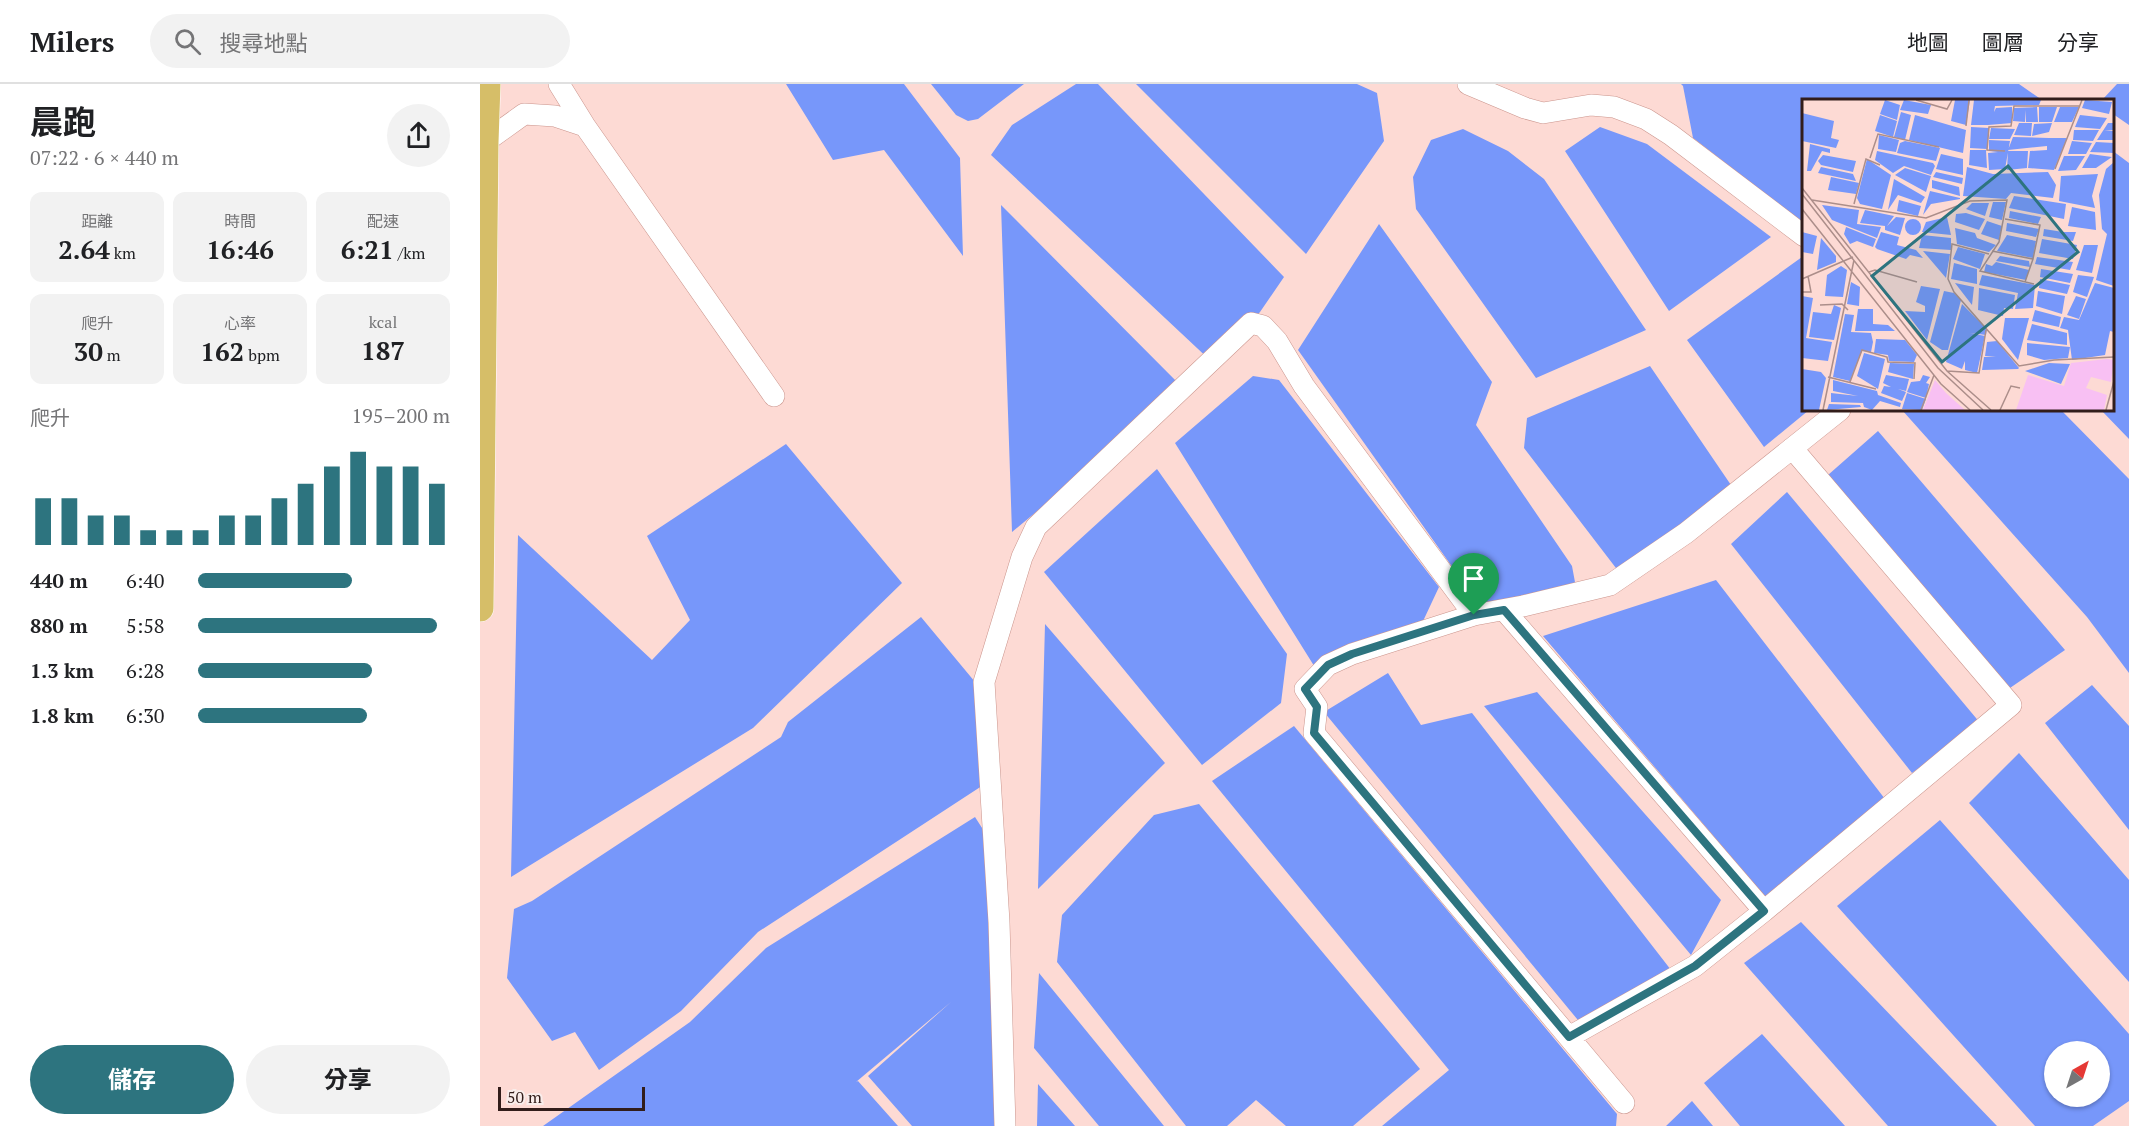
<!DOCTYPE html>
<html lang="zh-TW">
<head>
<meta charset="utf-8">
<style>
	:root { --surface:#fff; --page:#f2f2f2; --text:#202124; --muted:#757577; --line:#e0e0e0; --accent:#2d747f }
	body { margin:0; font-family:"PT Serif","Noto Sans TC",serif; background:var(--page); color:var(--text); height:100vh; display:flex; flex-direction:column; font-size:22px; white-space:nowrap }
	* { box-sizing:border-box; margin:0 }
	p { font-size:20px; color:var(--muted) }
	.icon { flex:none; width:33px; height:33px; fill:none; stroke:currentColor; stroke-width:2; stroke-linecap:round; stroke-linejoin:round }
	.map { position:relative; flex:1; overflow:hidden }
	.details { display:flex; flex-direction:column; background:var(--surface); width:480px }
	.details>* { flex:none }
	.needle { width:39px; rotate:39deg }
	.tools { position:absolute; left:1564px; top:957px; display:grid; gap:12px }
	.tools a { display:grid; place-items:center; width:66px; height:66px; border-radius:50%; background:var(--surface); box-shadow:0 2px 4px #0004; font-size:30px }
	.scale { position:absolute; left:18px; bottom:15px; width:147px; box-sizing:border-box; padding-left:6px; border:3px solid #321d1a; border-top:0; font-size:16px; line-height:21px; white-space:nowrap; color:#321d1a; -webkit-text-stroke:4px #f9edeb; paint-order:stroke }
	.pin { position:absolute; display:grid; place-items:center; width:51px; height:51px; color:#fff; margin:-62px -26px; border-radius:50% 50% 50% 0; rotate:-45deg; box-shadow:0 0 6px #0007 }
	.pin .icon { rotate:45deg }
	.round { display:grid; place-items:center; flex:none; width:63px; height:63px; border-radius:32px; background:var(--page) }
	.summary { display:flex; align-items:center; justify-content:space-between; height:102px; padding:0 30px }
	h1 { font-size:33px; font-weight:700; line-height:45px }
	.stats { display:grid; grid-template-columns:repeat(3,1fr); gap:9px; height:102px; padding:6px 30px }
	.stats div { display:grid; align-content:center; border-radius:12px; background:var(--page); text-align:center }
	.stats b { font-size:26px; font-weight:700 }
	.stats small { font-size:16px; font-weight:400 }
	.stats p { font-size:16px }
	.chart { height:168px; padding:12px 30px }
	.chart p { display:flex; justify-content:space-between }
	.chart svg { width:100%; height:108px; margin-top:6px; stroke:var(--accent); stroke-width:6 }
	.primary-button { display:flex; gap:12px; margin-top:auto; padding:12px 30px }
	.primary-button a { flex:1; height:69px; border-radius:36px; background:var(--accent); color:#fff; font-size:24px; font-weight:700; line-height:69px; text-align:center }
	.primary-button a+a { background:var(--page); color:var(--text) }
	ul { padding:0 30px; list-style:none; font-size:20px }
	li { display:grid; grid-template-columns:96px 72px 1fr; align-items:center; height:45px }
	li i { height:15px; border-radius:8px; background:var(--accent) }
	header { display:flex; align-items:center; gap:36px; box-sizing:border-box; height:84px; padding:0 30px; background:var(--surface); border-bottom:2px solid var(--line) }
	header strong { font-size:28px }
	nav { display:flex; gap:33px; margin-inline-start:auto; font-size:21px }
	.search { width:420px; height:54px; background:var(--page); display:flex; align-items:center; gap:15px; box-sizing:border-box; padding:0 21px; border-radius:33px; color:var(--muted); font-size:22px }
	main { display:flex; flex:1; min-height:0 }
	.map>svg:first-child { display:block }
</style>
</head>
<body>
<header>
<strong>Milers</strong>
<div class="search"><svg class="icon" aria-label="search" viewBox="0 0 24 24"><circle cx="10" cy="10" r="6"/><path d="M15 15l6 6"/></svg>搜尋地點</div>
<nav><a>地圖</a><a>圖層</a><a>分享</a></nav>
</header>
<main>
<section class="details">
<div class="summary"><div><h1>晨跑</h1><p>07:22 · 6 × 440 m</p></div><a class="round"><svg class="icon" aria-label="share" viewBox="0 0 24 24"><path d="M12 15V3M7 8l5-5 5 5M5 13v7h14v-7"/></svg></a></div>
<div class="stats">
<div><p>距離</p><b>2.64<small> km</small></b></div>
<div><p>時間</p><b>16:46</b></div>
<div><p>配速</p><b>6:21<small> /km</small></b></div>
</div>
<div class="stats">
<div><p>爬升</p><b>30<small> m</small></b></div>
<div><p>心率</p><b>162<small> bpm</small></b></div>
<div><p>kcal</p><b>187</b></div>
</div>
<div class="chart"><p><span>爬升</span>195–200 m</p>
<svg viewBox="0 0 160 44" preserveAspectRatio="none"><path d="M5 44V25M15 44V25M25 44V32M35 44V32M45 44V38M55 44V38M65 44V38M75 44V32M85 44V32M95 44V25M105 44V19M115 44V12M125 44V6M135 44V12M145 44V12M155 44V19"/></svg>
</div>
<ul>
<li><b>440 m</b>6:40<i style="width:61%"></i></li>
<li><b>880 m</b>5:58<i style="width:95%"></i></li>
<li><b>1.3 km</b>6:28<i style="width:69%"></i></li>
<li><b>1.8 km</b>6:30<i style="width:67%"></i></li>
</ul>
<div class="primary-button"><a>儲存</a><a>分享</a></div>
</section>
<div class="map">
<svg width="1649" height="1042" viewBox="0 0 1649 1042">
	<rect width="100%" height="100%" fill="#fddad4"/>
	<path fill="#7797fa" fill-rule="evenodd" d="M 306,0 L 424,0 L 480,74 L 483,172 L 404,66 L 353,76 Z
		M 451,0 L 544,0 L 498,35 L 488,37 L 476,31 Z
		M 596,0 L 618,0 L 804,193 L 780,228 L 733,279 L 511,71 L 532,41 Z
		M 656,0 L 877,0 L 897,9 L 904,57 L 826,170 Z
		M 1201,0 L 1539,0 L 1562,16 L 1324,16 L 1323,139 L 1213,54 L 1203,2 Z
		M 1637,0 L 1649,0 L 1649,41 L 1633,30 L 1632,16 L 1622,16 Z
		M 1120,43 L 1167,60 L 1291,153 L 1189,227 L 1085,67 Z
		M 983,45 L 1028,67 L 1064,95 L 1166,246 L 1056,294 L 936,125 L 933,93 L 951,56 Z
		M 1633,67 L 1649,79 L 1649,355 L 1621,326 L 1632,326 Z
		M 521,121 L 704,305 L 532,448 Z
		M 899,140 L 1012,298 L 996,341 L 1092,482 L 1097,509 L 1000,522 L 818,266 Z
		M 1322,173 L 1324,174 L 1324,326 L 1329,326 L 1284,363 L 1207,256 Z
		M 1170,282 L 1253,404 L 1139,488 L 1044,364 L 1047,334 Z
		M 773,292 L 799,296 L 959,503 L 937,550 L 836,585 L 695,359 Z
		M 1422,326 L 1581,326 L 1649,395 L 1649,589 L 1607,533 Z
		M 1398,347 L 1585,566 L 1527,606 L 1348,391 Z
		M 306,360 L 422,499 L 273,644 L 31,793 L 38,451 L 172,576 L 210,536 L 167,452 Z
		M 677,385 L 807,570 L 801,619 L 722,681 L 564,488 Z
		M 1307,408 L 1501,640 L 1432,689 L 1251,460 Z
		M 1236,496 L 1405,715 L 1288,816 L 1063,552 Z
		M 441,533 L 505,610 L 511,696 L 278,848 L 201,927 L 119,986 L 95,948 L 72,957 L 27,894 L 34,825 L 52,817 L 301,653 L 308,638 Z
		M 565,540 L 685,679 L 558,805 Z
		M 908,589 L 941,641 L 992,629 L 1191,886 L 1102,941 L 844,628 Z
		M 1612,601 L 1649,642 L 1649,746 L 1565,639 Z
		M 1057,608 L 1241,816 L 1211,871 L 1004,622 Z
		M 814,642 L 1137,1030 L 1136,1042 L 902,1042 L 969,986 L 732,697 Z
		M 1539,669 L 1649,796 L 1649,898 L 1489,719 Z
		M 719,720 L 940,985 L 873,1042 L 806,1042 L 776,1016 L 747,1042 L 706,1042 L 577,878 L 582,831 L 674,731 Z
		M 495,733 L 513,761 L 523,1042 L 432,1042 L 388,992 L 471,918 L 376,998 L 378,997 L 418,1042 L 63,1042 L 210,938 L 286,864 Z
		M 1460,736 L 1649,950 L 1649,1017 L 1613,1042 L 1555,1042 L 1357,822 ZM 1575,968 L 1620,968 L 1620,1012 L 1575,1012 Z
		M 1321,838 L 1517,1042 L 1408,1042 L 1264,879 Z
		M 559,889 L 684,1042 L 619,1042 L 554,964 Z
		M 1282,950 L 1365,1042 L 1260,1042 L 1224,999 Z
		M 558,1000 L 595,1042 L 557,1042 Z
		M 1212,1017 L 1233,1042 L 1186,1042 Z"/>
	<g fill="none" stroke-linecap="round" stroke-linejoin="round">
		<g stroke="#cb958d" stroke-width="22">
			<path id="minor" d="M 79,0 L 105,42 L 294,312
				M 988,0 L 1045,24 L 1063,29 L 1111,21 L 1134,23 L 1166,35 L 1191,51 L 1324,152
				M 5,58 L 44,30 L 75,32 L 105,42
				M 1024,526 L 1284,827 L 1531,621 L 1312,364
				M 1089,953 L 1215,882 L 1284,827
				M 1144,1019 L 834,649 L 837,623 L 825,605 L 848,581 L 872,570 L 994,531 L 1043,522 L 1130,501 L 1206,449 L 1360,326
				M 525,1042 L 519,838 L 504,598 L 542,473 L 556,443 L 771,239 L 783,242 L 797,257 L 824,302 L 994,531"/>
		</g>
		<g stroke="#fff" stroke-width="28">
			<path id="major" d="M 0,524 L 5,58 L 7,0"/>
		</g>
		<use href="#minor" stroke="#fff" stroke-width="21"/>
		<use href="#major" stroke="#d6be68" stroke-width="27"/>
	</g>
	<g fill="none" stroke-linecap="round" stroke-linejoin="round">
		<g stroke="#fff" stroke-width="12">
			<path id="route" d="M 1024,526 L 1284,827 L 1215,882 L 1089,953 L 834,649 L 837,623 L 825,605 L 848,581 L 872,570 L 994,531 Z"/>
		</g>
		<use href="#route" stroke="#2d747f" stroke-width="8"/>
	</g>
	<g transform="translate(1322 15)">
		<rect width="312" height="312" fill="#fddad4"/>
		<path d="M 305,260 L 312,261 L 309,283 L 289,278 L 284,289 L 305,296 L 302,311 L 214,311 L 226,276 L 262,287 L 269,264 ZM 133,281 L 144,294 L 163,311 L 121,311 Z" fill="#f8c0f3"/>
		<path d="M 83,1 L 98,6 L 95,21 L 78,15 ZM 102,1 L 129,6 L 126,15 L 98,11 ZM 153,1 L 168,1 L 164,26 L 149,22 ZM 172,1 L 239,1 L 237,6 L 193,7 L 192,13 L 194,9 L 210,8 L 210,24 L 186,26 L 169,26 ZM 283,1 L 310,3 L 307,15 L 280,9 ZM 235,8 L 236,23 L 224,23 L 223,11 L 223,23 L 211,22 L 212,9 ZM 237,8 L 255,8 L 250,23 L 237,23 ZM 258,8 L 277,8 L 270,23 L 252,23 ZM 99,13 L 109,16 L 103,41 L 92,38 ZM 0,14 L 32,22 L 29,39 L 37,41 L 34,49 L 0,42 ZM 78,16 L 95,22 L 91,38 L 73,32 ZM 113,16 L 164,31 L 161,54 L 107,41 ZM 278,16 L 305,19 L 298,30 L 273,28 ZM 217,24 L 230,24 L 229,37 L 212,36 ZM 250,24 L 247,33 L 230,37 L 232,25 ZM 306,24 L 312,24 L 312,31 L 302,32 L 312,32 L 312,41 L 295,41 ZM 169,28 L 187,29 L 185,50 L 168,49 ZM 189,29 L 213,30 L 208,40 L 187,40 ZM 272,31 L 297,31 L 291,42 L 271,41 ZM 77,36 L 97,41 L 94,53 L 76,50 ZM 211,38 L 247,39 L 265,39 L 252,71 L 226,69 L 228,52 L 245,51 L 245,47 L 206,51 ZM 187,41 L 208,42 L 203,70 L 187,71 L 186,54 L 196,53 L 187,52 ZM 103,42 L 138,49 L 134,62 L 95,54 L 98,44 ZM 270,42 L 290,44 L 284,55 L 266,55 ZM 294,43 L 312,44 L 312,54 L 288,53 ZM 8,45 L 28,50 L 28,54 L 20,52 L 9,72 L 5,72 ZM 168,51 L 184,51 L 185,69 L 167,66 ZM 75,52 L 131,64 L 133,67 L 129,76 L 102,67 L 91,74 L 73,61 ZM 206,52 L 226,52 L 225,69 L 205,71 ZM 139,55 L 161,60 L 161,76 L 134,70 ZM 288,55 L 310,58 L 294,69 L 280,69 ZM 21,56 L 54,62 L 51,73 L 19,66 L 16,62 ZM 262,57 L 283,57 L 274,71 L 256,72 ZM 65,60 L 89,76 L 80,110 L 58,105 L 55,99 ZM 312,63 L 312,187 L 294,181 L 305,135 L 300,130 L 297,96 L 304,70 ZM 19,68 L 51,75 L 54,82 L 16,74 ZM 165,68 L 191,75 L 246,73 L 254,86 L 251,99 L 209,94 L 204,100 L 161,97 ZM 103,69 L 129,77 L 124,93 L 93,76 ZM 134,73 L 161,79 L 160,85 L 131,78 ZM 296,75 L 290,97 L 293,109 L 257,102 L 259,77 ZM 29,78 L 57,84 L 54,95 L 26,91 ZM 92,80 L 123,98 L 119,104 L 96,96 L 86,111 ZM 130,81 L 157,88 L 158,97 L 130,89 ZM 128,92 L 158,99 L 158,100 L 129,105 L 121,116 ZM 212,97 L 264,105 L 262,120 L 207,109 ZM 97,101 L 119,107 L 116,117 L 95,112 ZM 191,103 L 204,103 L 200,121 L 187,118 ZM 170,104 L 187,104 L 183,117 L 164,110 ZM 20,106 L 57,111 L 55,125 L 79,128 L 75,139 L 30,121 ZM 270,108 L 293,113 L 294,131 L 266,127 ZM 63,111 L 92,117 L 85,127 L 94,118 L 103,119 L 98,136 L 83,131 L 83,127 L 58,124 ZM 208,112 L 239,118 L 236,125 L 207,119 ZM 164,114 L 183,120 L 177,131 L 153,123 L 154,115 ZM 145,118 L 149,136 L 120,133 L 124,123 ZM103 128a8 8 0 1 1 16 0a8 8 0 1 1-16 0ZM 185,122 L 200,127 L 197,141 L 179,135 ZM 205,124 L 237,130 L 234,138 L 204,132 ZM 44,128 L 74,140 L 71,148 L 55,142 L 48,145 L 42,135 ZM 153,129 L 173,134 L 175,139 L 194,146 L 187,153 L 155,145 ZM 242,130 L 261,133 L 274,133 L 271,142 L 241,137 ZM 0,133 L 15,137 L 11,155 L 0,153 ZM 79,133 L 97,138 L 95,146 L 114,151 L 121,159 L 108,156 L 104,160 L 75,150 L 73,148 ZM 120,136 L 149,139 L 149,151 L 117,149 ZM 205,136 L 234,142 L 231,159 L 195,152 ZM 19,139 L 34,157 L 34,163 L 15,171 ZM 240,140 L 275,146 L 271,160 L 237,154 ZM 282,146 L 296,146 L 290,174 L 274,171 ZM 156,148 L 183,155 L 178,170 L 151,160 ZM 121,152 L 148,155 L 144,179 ZM 198,157 L 227,162 L 228,168 L 194,162 ZM 235,158 L 271,163 L 268,171 L 233,165 ZM 194,163 L 227,171 L 224,181 L 182,173 L 184,165 L 190,167 ZM 152,164 L 175,170 L 175,185 L 149,180 ZM 39,167 L 45,171 L 41,198 L 23,197 L 25,176 ZM 239,170 L 271,175 L 268,184 L 238,178 ZM 180,176 L 233,186 L 231,209 L 213,210 L 216,194 L 177,186 ZM 276,176 L 292,178 L 285,198 L 271,193 ZM 238,180 L 268,186 L 265,195 L 237,189 ZM 49,183 L 58,188 L 57,207 L 45,205 ZM 153,184 L 172,188 L 170,206 ZM 293,184 L 312,189 L 312,233 L 308,232 L 303,256 L 270,261 L 266,231 L 258,229 L 262,218 L 277,221 ZM 119,187 L 138,190 L 125,241 L 103,212 L 123,213 L 123,207 L 114,203 ZM 177,189 L 213,196 L 211,210 L 202,209 L 201,217 L 176,211 ZM 142,192 L 152,194 L 159,201 L 146,251 L 140,251 L 128,243 ZM 236,192 L 263,197 L 260,215 L 234,207 ZM 0,197 L 11,199 L 4,239 L 30,243 L 26,262 L 0,259 ZM 274,197 L 284,200 L 277,220 L 265,216 ZM 160,205 L 185,230 L 184,236 L 168,234 L 183,237 L 175,274 L 163,271 L 163,262 L 160,270 L 144,263 ZM 32,206 L 39,209 L 32,241 L 7,238 L 11,213 L 29,215 ZM 56,210 L 71,210 L 71,225 L 86,226 L 93,232 L 53,232 ZM 233,211 L 259,218 L 257,228 L 230,222 ZM 43,215 L 52,216 L 49,233 L 69,234 L 71,243 L 69,253 L 60,252 L 48,282 L 31,278 ZM 203,219 L 227,219 L 216,261 L 200,240 ZM 230,225 L 265,234 L 265,246 L 225,241 ZM 74,240 L 103,241 L 115,256 L 112,263 L 87,262 L 86,256 L 72,254 ZM 195,242 L 217,269 L 216,270 L 180,271 L 182,258 L 194,258 L 183,257 L 185,243 ZM 225,244 L 268,248 L 266,259 L 242,261 L 225,256 ZM 62,254 L 83,260 L 76,290 L 55,277 ZM 88,264 L 112,265 L 111,280 L 86,273 ZM 247,264 L 268,265 L 259,285 L 223,272 ZM 0,270 L 19,273 L 24,279 L 17,311 L 0,311 ZM 84,276 L 107,280 L 104,292 L 96,290 L 104,293 L 100,302 L 79,294 L 82,287 L 89,288 L 81,284 ZM 121,276 L 128,278 L 124,284 L 127,285 L 124,299 L 105,293 L 109,283 L 118,282 ZM 31,281 L 75,292 L 76,296 L 99,304 L 98,308 L 78,302 L 70,311 L 62,308 L 61,304 L 29,303 L 29,294 L 56,297 L 31,292 ZM 105,294 L 124,300 L 120,311 L 100,310 ZM 27,305 L 58,306 L 59,308 L 25,311 Z" fill="#7797fa"/>
		<path fill="none" stroke="#ac8e8a" stroke-width="1.5" d="M 114,1 L 145,10 L 150,1M 164,27 L 167,1M 203,52 L 185,51 L 187,28 L 209,27 L 212,7 L 278,7M 68,59 L 76,35 L 137,48M 253,70 L 280,1M 0,89 L 145,272 L 189,311M 0,95 L 136,269 L 181,311M 10,101 L 124,119 L 168,102 L 205,101 L 197,143 L 178,172 L 232,185M 52,105 L 64,60 L 78,66M 0,110 L 139,285 L 168,311M 190,152 L 231,160 L 238,126 L 203,120M 187,155 L 150,145 L 146,180 L 152,193 L 217,267 L 252,261 L 312,258M 67,173 L 73,171 L 115,183M 0,180 L 51,158M 223,183 L 231,160M 0,193 L 9,193 L 6,177M 18,206 L 40,205 L 46,211M 145,272 L 177,274 L 184,231M 26,278 L 74,290M 48,283 L 60,251 L 85,258 L 86,263 L 113,264 L 112,280M 21,311 L 52,161M 119,311 L 132,276M 198,311 L 209,287 L 218,289M 304,311 L 312,282"/>
		<path fill="#2d747f" fill-opacity="0.15" stroke="#2d747f" stroke-width="3" d="M 206,67 L 276,153 L 140,263 L 70,177 Z"/>
		<rect width="312" height="312" fill="none" stroke="#321d1a" stroke-width="3"/>
	</g>
</svg>
<div class="tools">
<a><svg class="needle" viewBox="-14 -14 28 28"><path d="M0-13l5 13h-10z" fill="#e53935"/><path d="M0 13l5-13h-10z" fill="#757577"/></svg></a>
</div>
<div class="scale">50 m</div>
<div class="pin" style="left:994px;top:531px;background:#1e9e55"><svg class="icon" aria-label="arrive" viewBox="0 0 24 24"><path d="M6 21V4h12l-3 4 3 4H6"/></svg></div>
</div>
</main>
</body>
</html>
